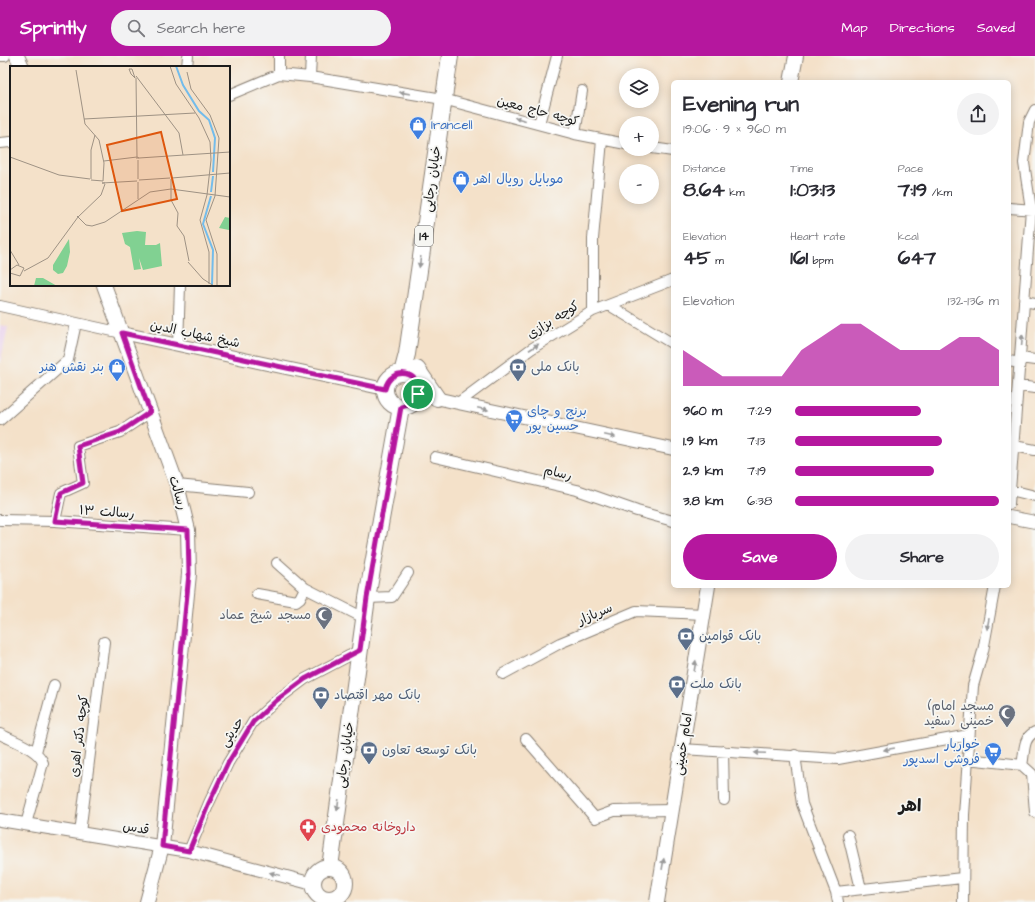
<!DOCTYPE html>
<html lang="en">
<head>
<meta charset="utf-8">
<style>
	:root { --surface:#fff; --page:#f2f2f3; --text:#2b2b33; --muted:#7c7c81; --accent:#b5179e }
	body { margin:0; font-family:"Architects Daughter","Playpen Sans Arabic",sans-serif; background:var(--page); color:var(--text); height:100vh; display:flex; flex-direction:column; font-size:15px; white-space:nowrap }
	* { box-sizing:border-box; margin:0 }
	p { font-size:13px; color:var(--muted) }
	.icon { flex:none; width:22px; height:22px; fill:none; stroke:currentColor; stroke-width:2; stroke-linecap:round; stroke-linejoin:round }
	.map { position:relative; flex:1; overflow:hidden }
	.details { position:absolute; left:671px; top:24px; width:340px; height:508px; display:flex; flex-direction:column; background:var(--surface); border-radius:6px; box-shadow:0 2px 10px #0003 }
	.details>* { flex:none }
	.fabs { position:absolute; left:619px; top:12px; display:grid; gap:8px }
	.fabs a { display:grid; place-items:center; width:40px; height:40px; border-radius:50%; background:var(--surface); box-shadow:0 2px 10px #0003; font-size:20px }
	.pin { position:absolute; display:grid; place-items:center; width:34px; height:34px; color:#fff; margin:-17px; border:2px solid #fff; border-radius:50%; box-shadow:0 1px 4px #0007 }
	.round { display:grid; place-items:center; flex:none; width:42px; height:42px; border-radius:21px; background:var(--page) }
	.headline { display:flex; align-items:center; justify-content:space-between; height:68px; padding:0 12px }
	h1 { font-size:22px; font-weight:700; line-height:30px }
	.metrics { display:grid; grid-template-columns:repeat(3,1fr); gap:6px; height:68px; padding:4px 12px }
	.metrics div { display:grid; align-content:center }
	.metrics b { font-size:20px; font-weight:700 }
	.metrics small { font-size:11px; font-weight:400 }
	.metrics p { font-size:11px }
	.chart { height:112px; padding:8px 12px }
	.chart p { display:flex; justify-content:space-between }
	.chart svg { width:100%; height:72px; margin-top:4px; fill:var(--accent); opacity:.7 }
	.cta { display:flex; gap:8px; margin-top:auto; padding:8px 12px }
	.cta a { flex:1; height:46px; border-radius:24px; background:var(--accent); color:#fff; font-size:16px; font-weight:700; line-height:46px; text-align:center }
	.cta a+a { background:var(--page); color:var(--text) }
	ul { padding:0 12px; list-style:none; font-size:13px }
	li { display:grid; grid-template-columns:64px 48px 1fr; align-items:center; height:30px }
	li i { height:10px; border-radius:5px; background:var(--accent) }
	header { display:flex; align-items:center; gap:24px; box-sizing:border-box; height:56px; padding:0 20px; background:var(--accent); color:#fff }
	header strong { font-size:19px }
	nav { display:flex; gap:22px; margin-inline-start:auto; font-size:14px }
	.search { width:280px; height:36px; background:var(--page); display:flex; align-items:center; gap:10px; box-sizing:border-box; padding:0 14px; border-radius:22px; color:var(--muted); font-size:15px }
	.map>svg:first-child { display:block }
</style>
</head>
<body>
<header>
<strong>Sprintly</strong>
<div class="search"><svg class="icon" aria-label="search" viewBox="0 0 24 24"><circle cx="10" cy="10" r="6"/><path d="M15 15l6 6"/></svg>Search here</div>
<nav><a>Map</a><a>Directions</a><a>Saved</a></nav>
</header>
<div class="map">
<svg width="1035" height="846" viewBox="0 0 1035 846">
	<rect width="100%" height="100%" fill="#f6f6f2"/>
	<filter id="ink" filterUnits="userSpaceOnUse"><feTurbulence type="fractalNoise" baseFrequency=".025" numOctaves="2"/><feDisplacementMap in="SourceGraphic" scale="8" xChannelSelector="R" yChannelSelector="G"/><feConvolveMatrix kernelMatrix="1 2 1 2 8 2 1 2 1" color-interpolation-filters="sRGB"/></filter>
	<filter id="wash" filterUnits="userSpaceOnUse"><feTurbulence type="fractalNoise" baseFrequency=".012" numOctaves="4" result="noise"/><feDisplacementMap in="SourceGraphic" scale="16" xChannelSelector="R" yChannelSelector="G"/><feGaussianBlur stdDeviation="0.9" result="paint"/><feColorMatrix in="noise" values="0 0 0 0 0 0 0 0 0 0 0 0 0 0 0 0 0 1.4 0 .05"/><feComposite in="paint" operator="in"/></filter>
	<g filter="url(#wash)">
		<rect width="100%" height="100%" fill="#f4e1c9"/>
		<path fill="#ead1ed" d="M 0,269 L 8,271 L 0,308 Z"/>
	</g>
	<g filter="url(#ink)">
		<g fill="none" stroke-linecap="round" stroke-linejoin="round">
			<g stroke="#887e72" stroke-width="12">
				<path id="minor" d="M 0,0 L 5,0
					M 187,11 L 188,0
					M 279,18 L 279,0
					M 310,21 L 311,0
					M 229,39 L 279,18 L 310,21 L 443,43 L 575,78 L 626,88
					M 539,68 L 557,0
					M 575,78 L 582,35
					M 0,87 L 11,86
					M 652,92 L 673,95
					M 1009,152 L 1035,154
					M 1024,245 L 1035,247
					M 609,249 L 673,288
					M 0,250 L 122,277
					M 593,255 L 593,183 L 602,84
					M 178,289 L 180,229
					M 1020,302 L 1035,304
					M 1009,305 L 1020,307
					M 1018,330 L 1035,332
					M 458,347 L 531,293 L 593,255 L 673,224
					M 0,364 L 68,304 L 76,267
					M 1014,390 L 1035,394
					M 435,401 L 577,434 L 637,455 L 673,465
					M 177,429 L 248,436
					M 1011,434 L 1035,440
					M 1009,448 L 1031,153 L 1024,107 L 1029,66 L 1035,54
					M 0,464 L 55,465 L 188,474
					M 55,465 L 61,437 L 83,427 L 78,390 L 120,376 L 150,356
					M 277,507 L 305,532 L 364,562
					M 257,538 L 296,545 L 300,542 L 305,532
					M 367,542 L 392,541 L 408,517
					M 503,618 L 560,587 L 636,555 L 704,558
					M 0,678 C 13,685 39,693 43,707 L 26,768
					M 526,683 L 595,762 L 614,755 L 672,754
					M 682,693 L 838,703 L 969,679
					M 723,695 L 724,744
					M 36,696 L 54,629
					M 795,699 L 802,748 L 836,836 L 838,846
					M 967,703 L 1022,709 C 1025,697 1022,682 1035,676
					M 1022,709 L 1032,718 L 1035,756
					M 80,777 L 104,586
					M 848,779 L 861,833
					M 189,795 L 209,747 L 228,707 L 253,666 L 277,644 L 305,623 L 360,594
					M 836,836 L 962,822
					M 963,846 L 964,759 L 973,630 L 983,595 L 995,530"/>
			</g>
			<g stroke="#887e72" stroke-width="14">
				<path id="tertiary" d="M 122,277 L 385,333
					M 418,338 L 458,347 L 673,393
					M 1009,461 L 1035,466
					M 0,764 L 189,795 L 313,828"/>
			</g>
			<g stroke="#887e72" stroke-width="16">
				<path id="secondary" d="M 17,0 L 22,11
					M 791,26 L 796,0
					M 104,229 L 177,429 L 188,474 L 189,518 L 162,790 L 147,846
					M 657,846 L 708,530"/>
			</g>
			<g stroke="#887e72" stroke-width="18">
				<path id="primary" d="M 417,313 L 437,342
					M 402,317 L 407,298 L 450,0
					M385 334a17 17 0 1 1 34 0a17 17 0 1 1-34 0Z
					M313 827a16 16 0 1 1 32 0a16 16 0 1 1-32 0Z
					M 330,811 L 367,542 L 401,351"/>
			</g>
			<use href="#minor" stroke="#fff" stroke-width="10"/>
			<use href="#tertiary" stroke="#fff" stroke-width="12"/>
			<use href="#secondary" stroke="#fff" stroke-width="14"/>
			<use href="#primary" stroke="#fff" stroke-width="16"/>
		</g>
		<defs><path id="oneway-solid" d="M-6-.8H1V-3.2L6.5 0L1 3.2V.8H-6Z"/></defs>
		<g fill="#999">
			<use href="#oneway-solid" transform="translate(405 37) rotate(-171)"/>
			<use href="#oneway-solid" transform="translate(520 63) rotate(-165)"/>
			<use href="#oneway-solid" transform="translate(420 206) rotate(98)"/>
			<use href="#oneway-solid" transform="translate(1022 284) rotate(-86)"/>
			<use href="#oneway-solid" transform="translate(534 291) rotate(-33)"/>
			<use href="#oneway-solid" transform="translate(483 353) rotate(12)"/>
			<use href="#oneway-solid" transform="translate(610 380) rotate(12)"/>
			<use href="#oneway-solid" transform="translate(988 568) rotate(100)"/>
			<use href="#oneway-solid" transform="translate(695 610) rotate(-81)"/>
			<use href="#oneway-solid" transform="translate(889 693) rotate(170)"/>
			<use href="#oneway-solid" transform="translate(760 697) rotate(-177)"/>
			<use href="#oneway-solid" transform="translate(338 749) rotate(98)"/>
			<use href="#oneway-solid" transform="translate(663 808) rotate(-81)"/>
			<use href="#oneway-solid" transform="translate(275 818) rotate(-165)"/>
		</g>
	</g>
	<g fill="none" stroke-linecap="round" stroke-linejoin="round" filter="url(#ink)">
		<g stroke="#fff" stroke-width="8">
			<path id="route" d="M 122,277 L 385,333 C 391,308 424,316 417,338 C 415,347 409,349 401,351 L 367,542 L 360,594 L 305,623 L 277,644 L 253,666 L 228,707 L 209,747 L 189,795 L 162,790 L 189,518 L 188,474 L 55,465 L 61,437 L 83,427 L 78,390 L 120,376 L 150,356 Z"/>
		</g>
		<use href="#route" stroke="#b5179e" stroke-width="5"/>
	</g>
	<defs>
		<g id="shop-pin" transform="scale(0.9)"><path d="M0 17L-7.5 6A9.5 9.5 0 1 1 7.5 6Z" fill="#3f7fe0" stroke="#f6f6f2"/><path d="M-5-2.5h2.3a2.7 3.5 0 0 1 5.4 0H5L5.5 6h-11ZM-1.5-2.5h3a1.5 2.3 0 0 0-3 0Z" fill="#fff"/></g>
		<g id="bank-pin" transform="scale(0.9)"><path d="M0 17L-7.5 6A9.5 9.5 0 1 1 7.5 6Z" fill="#5c6f8a" stroke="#f6f6f2"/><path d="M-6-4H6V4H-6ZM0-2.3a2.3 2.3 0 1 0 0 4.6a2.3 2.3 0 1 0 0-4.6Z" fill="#fff"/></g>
		<g id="supermarket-pin" transform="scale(0.9)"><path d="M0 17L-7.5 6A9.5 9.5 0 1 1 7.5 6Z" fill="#3f7fe0" stroke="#f6f6f2"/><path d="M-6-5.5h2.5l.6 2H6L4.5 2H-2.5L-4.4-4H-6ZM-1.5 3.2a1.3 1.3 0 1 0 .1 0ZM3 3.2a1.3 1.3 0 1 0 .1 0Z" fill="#fff"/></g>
		<g id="mosque-pin" transform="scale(0.9)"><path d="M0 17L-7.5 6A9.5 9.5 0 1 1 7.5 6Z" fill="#6b7280" stroke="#f6f6f2"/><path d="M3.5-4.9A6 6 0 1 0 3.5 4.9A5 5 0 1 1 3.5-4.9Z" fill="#fff"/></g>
		<g id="pharmacy-pin" transform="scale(0.9)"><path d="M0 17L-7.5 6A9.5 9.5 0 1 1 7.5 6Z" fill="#e0444e" stroke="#f6f6f2"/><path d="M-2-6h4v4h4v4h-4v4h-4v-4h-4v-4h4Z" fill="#fff"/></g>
	</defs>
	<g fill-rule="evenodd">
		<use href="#shop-pin" x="418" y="69"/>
		<use href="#shop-pin" x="461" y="123"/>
		<use href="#shop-pin" x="117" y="311"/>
		<use href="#bank-pin" x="518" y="311"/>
		<use href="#supermarket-pin" x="514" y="362"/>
		<use href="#mosque-pin" x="324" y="559"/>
		<use href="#bank-pin" x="686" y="580"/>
		<use href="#bank-pin" x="677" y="628"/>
		<use href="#bank-pin" x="321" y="639"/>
		<use href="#mosque-pin" x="1007" y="657"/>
		<use href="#bank-pin" x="369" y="694"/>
		<use href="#supermarket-pin" x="993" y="695"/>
		<use href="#pharmacy-pin" x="308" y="771"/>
	</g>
	<g text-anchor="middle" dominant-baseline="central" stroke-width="3.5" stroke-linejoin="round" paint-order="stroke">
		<rect fill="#f6f6f2" stroke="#5d5d5c" stroke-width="1" x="415" y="170" width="18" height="20" rx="3"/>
		<g font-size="12" font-weight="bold" fill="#1c1c1c">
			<text x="424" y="180">14</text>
		</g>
		<g font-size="13" fill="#1c1c1c" stroke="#f6f6f2">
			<text transform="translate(538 55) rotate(15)">کوچه حاج معین</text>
			<text transform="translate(432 123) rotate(-82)">خیابان رجایی</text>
			<text transform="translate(553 264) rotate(-32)">کوچه بزازی</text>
			<text transform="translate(195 278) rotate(12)">شیخ شهاب الدین</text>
			<text transform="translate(558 417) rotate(13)">رسام</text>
			<text transform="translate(178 437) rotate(74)">رسالت</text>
			<text transform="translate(107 456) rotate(4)">رسالت ۱۳</text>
			<text transform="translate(595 558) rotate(-23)">سربازار</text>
			<text transform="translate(232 676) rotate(-57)">حدیثی</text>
			<text transform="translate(79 680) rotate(-83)">کوچه دکتر اهری</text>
			<text transform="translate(683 688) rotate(-81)">امام خمینی</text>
			<text transform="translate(345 699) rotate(-82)">خیابان رجایی</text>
			<text transform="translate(136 772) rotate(9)">قدس</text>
		</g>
		<g font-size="13" fill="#366cbe" stroke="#f6f6f2" text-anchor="start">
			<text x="431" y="69">Irancell</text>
			<text x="474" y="123">موبایل رویال اهر</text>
			<text x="104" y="311" text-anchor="end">بنر نقش هنر</text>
			<text x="527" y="355">برنج و چای<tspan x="527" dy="15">حسین پور</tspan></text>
			<text x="980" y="688" text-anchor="end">خواربار<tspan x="980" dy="15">فروشی اسدپور</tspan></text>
		</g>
		<g font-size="13" fill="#4e5e75" stroke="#f6f6f2" text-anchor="start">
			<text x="531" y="311">بانک ملی</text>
			<text x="699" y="580">بانک قوامین</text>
			<text x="690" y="628">بانک ملت</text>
			<text x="334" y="639">بانک مهر اقتصاد</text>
			<text x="382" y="694">بانک توسعه تعاون</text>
		</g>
		<g font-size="13" fill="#5b616d" stroke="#f6f6f2" text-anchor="end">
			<text x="311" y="559">مسجد شیخ عماد</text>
			<text x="994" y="650">(مسجد امام<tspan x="994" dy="15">خمینی (سفید</tspan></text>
		</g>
		<g font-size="13" fill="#be3a42" stroke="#f6f6f2" text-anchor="start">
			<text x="321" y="771">داروخانه محمودی</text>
		</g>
		<g font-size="17" font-weight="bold" fill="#1c1c1c" stroke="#f6f6f2">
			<text x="910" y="750">اهر</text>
		</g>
	</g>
	<g transform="translate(10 10)">
		<rect width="220" height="220" fill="#f4e1c9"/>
		<path d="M 215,151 L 220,152 L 220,167 L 219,164 L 209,162 ZM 127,165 L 136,166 L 135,179 L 146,179 L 150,177 L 152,200 L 133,204 L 129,192 L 131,203 L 124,204 L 120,181 L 115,178 L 112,167 ZM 59,173 L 60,186 L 57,200 L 53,207 L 48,208 L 43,204 L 43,199 ZM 26,212 L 33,212 L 47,220 L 24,220 Z" fill="#81d192"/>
		<path fill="none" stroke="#73bceb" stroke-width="2" d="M 166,0 L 173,19 L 189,45 L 199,54 L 205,72 L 203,106M 201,126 L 203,110M 201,130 L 193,158 L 203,184 L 202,219"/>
		<path fill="none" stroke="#9e9284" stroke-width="1" d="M 160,0 L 166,18 L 189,52 L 200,76 L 201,94 L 197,129 L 190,154 L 199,186 L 199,218M 119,3 L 122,3 L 125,12 L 121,8 ZM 66,4 L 75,58 L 89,74 L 94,97 L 93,115 L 81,114M 177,6 L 181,23 L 200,49 L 209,72 L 205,130 L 196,154 L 207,188 L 207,220M 126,10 L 169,67 L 173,89M 126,12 L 127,91M 74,53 L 185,47M 0,91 L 49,109 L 80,113M 129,92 L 220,86M 128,94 L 128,113M 94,95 L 127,91 L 129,92 L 126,92M 162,112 L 220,107M 81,113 L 81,84 L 85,69M 161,113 L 161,134 L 168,147 L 167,160 L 174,170 L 179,195M 129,114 L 160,112M 128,116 L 128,133M 95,117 L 92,117 L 127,115M 67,150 L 76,159 L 82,160 L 95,156 L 140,126 L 161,123 L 220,131M 0,184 L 9,199M 178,196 L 193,213 L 204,220M 0,204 L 7,199 L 14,202 L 10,210 L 0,207M 14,205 L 38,192 L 68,151 L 91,129 L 95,118"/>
		<path fill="#de560d" fill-opacity="0.15" stroke="#de560d" stroke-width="2" d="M 151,66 L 167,133 L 112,145 L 97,79 Z"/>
		<rect width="220" height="220" fill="none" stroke="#1c1c1c" stroke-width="2"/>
	</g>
</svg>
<div class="fabs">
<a><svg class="icon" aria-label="layers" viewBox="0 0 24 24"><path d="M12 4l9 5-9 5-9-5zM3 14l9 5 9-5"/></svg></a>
<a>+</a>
<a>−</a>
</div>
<div class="pin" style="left:418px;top:338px;background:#1e9e55"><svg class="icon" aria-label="arrive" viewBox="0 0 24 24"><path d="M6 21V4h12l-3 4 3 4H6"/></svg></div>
<section class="details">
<div class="headline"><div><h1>Evening run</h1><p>19:06 · 9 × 960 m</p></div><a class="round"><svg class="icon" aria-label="share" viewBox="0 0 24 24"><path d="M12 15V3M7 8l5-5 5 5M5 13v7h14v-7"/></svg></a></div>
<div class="metrics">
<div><p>Distance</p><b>8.64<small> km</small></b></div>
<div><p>Time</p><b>1:03:13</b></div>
<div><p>Pace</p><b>7:19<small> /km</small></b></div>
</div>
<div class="metrics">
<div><p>Elevation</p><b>45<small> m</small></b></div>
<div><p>Heart rate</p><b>161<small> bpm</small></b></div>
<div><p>kcal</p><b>647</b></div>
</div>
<div class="chart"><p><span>Elevation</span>132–136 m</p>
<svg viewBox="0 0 160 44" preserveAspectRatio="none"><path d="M0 44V22L10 30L20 38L30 38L40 38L50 38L60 22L70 14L80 6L90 6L100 14L110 22L120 22L130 22L140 14L150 14L160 22V44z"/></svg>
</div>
<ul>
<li><b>960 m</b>7:29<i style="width:62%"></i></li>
<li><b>1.9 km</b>7:13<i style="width:72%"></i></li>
<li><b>2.9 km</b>7:19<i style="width:68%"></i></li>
<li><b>3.8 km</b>6:38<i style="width:100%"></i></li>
</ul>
<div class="cta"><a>Save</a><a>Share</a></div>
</section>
</div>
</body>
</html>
